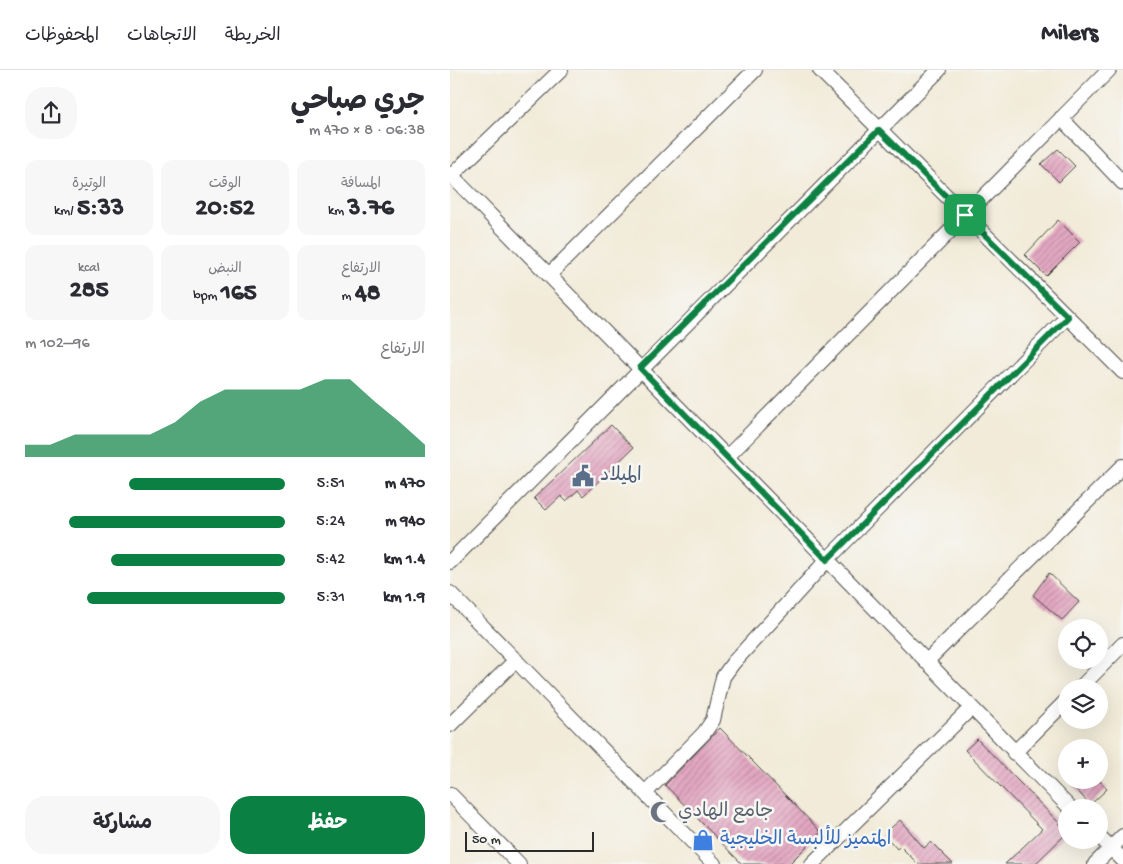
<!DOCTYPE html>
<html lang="ar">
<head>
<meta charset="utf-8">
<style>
	:root { --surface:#fff; --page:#f7f7f7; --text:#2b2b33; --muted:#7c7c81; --line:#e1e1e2; --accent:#0b8043 }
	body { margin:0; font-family:"Gochi Hand","Playpen Sans Arabic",sans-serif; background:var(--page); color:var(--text); direction:rtl; height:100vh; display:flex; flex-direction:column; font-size:19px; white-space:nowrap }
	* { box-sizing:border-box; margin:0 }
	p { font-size:16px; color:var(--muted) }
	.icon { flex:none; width:28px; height:28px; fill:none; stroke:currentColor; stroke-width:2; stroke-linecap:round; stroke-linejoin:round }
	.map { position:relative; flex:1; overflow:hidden; direction:ltr }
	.sheet { display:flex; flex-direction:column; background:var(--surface); width:450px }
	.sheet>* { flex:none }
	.fabs { position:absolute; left:608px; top:549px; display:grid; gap:10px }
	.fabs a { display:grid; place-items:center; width:50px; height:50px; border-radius:50%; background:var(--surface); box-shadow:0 5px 20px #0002; font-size:25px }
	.scale { position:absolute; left:15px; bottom:12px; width:129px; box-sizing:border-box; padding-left:5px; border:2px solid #2b2b2b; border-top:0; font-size:14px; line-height:18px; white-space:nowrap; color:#2b2b2b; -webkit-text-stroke:4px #f6f6f2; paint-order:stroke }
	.pin { position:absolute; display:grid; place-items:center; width:42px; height:42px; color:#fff; margin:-21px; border-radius:10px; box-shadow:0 2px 8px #0006 }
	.round { display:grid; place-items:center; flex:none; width:52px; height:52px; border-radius:20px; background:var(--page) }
	.summary { display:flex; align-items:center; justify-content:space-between; height:85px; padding:0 25px }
	h1 { font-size:28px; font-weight:700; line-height:38px }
	.figures { display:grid; grid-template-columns:repeat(3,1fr); gap:8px; height:85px; padding:5px 25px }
	.figures div { display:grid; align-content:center; border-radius:12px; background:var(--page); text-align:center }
	.figures b { font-size:25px; font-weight:700 }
	.figures small { font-size:14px; font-weight:400 }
	.figures p { font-size:14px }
	.chart { height:140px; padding:10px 25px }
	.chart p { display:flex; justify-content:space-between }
	.chart svg { width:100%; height:90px; margin-top:5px; fill:var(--accent); opacity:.7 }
	.primary-button { display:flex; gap:10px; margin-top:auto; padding:10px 25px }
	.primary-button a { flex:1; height:58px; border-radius:20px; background:var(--accent); color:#fff; font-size:20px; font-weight:700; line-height:58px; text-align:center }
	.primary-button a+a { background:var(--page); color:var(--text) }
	ul { padding:0 25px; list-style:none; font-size:16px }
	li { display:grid; grid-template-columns:80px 60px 1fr; align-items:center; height:38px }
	li i { height:12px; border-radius:6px; background:var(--accent) }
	header { display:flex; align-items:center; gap:30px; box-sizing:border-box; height:70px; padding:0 25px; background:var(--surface); border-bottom:1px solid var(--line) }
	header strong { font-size:24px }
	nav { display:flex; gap:28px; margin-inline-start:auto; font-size:18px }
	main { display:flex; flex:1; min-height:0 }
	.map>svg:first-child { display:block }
</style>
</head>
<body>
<header>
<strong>Milers</strong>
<nav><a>الخريطة</a><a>الاتجاهات</a><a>المحفوظات</a></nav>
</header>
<main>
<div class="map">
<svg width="673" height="794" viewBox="0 0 673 794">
	<defs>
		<pattern id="building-hatch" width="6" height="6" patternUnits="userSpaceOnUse" patternTransform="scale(1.25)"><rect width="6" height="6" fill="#e4a8c2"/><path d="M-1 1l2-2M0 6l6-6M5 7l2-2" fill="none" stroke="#b9899e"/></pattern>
	</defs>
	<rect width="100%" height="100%" fill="#f6f6f2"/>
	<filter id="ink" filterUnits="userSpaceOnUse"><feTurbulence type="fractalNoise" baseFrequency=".02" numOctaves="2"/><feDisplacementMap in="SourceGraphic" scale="10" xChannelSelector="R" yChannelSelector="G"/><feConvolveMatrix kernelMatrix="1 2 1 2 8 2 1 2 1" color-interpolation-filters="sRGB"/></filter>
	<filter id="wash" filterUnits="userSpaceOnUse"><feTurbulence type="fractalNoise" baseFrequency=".0096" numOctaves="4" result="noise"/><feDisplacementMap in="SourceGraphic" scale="20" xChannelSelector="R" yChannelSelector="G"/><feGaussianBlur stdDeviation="1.12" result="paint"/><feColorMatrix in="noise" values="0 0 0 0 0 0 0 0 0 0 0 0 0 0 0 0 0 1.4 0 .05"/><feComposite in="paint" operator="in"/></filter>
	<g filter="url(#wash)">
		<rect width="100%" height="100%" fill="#f2ebd9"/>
		<g id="blocks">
			<path fill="url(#building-hatch)" d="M 608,79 L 625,96 L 609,112 L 591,94 Z
				M 608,150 L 630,172 L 596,206 L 575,185 Z
				M 161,355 L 183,378 L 133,426 L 128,420 L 116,431 L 111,426 L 96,440 L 84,428 Z
				M 599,503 L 629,532 L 612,550 L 583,525 Z
				M 270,658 L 371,762 L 339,794 L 292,794 L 215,715 Z
				M 527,669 L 616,760 L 616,764 L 585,794 L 555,794 L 592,759 L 515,680 Z
				M 618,710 L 649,710 L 657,719 L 640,735 Z
				M 450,750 L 474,778 L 481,772 L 503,794 L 468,794 L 450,776 L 447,779 L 434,764 Z"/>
		</g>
	</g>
	<g filter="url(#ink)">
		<use href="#blocks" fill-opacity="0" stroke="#494845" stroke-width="1"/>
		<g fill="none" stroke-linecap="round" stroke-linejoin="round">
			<g stroke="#494845" stroke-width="16">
				<path id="street" d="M 370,0 L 673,302
					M 611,48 L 673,113
					M 0,104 L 620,738
					M 2,105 L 111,0
					M 99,205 L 305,0
					M 277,387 L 659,0
					M 0,492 L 489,0
					M 0,523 L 264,794
					M 476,592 L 673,396
					M 630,618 L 673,574
					M 0,655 L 66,590
					M 564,683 L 616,631
					M 196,722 L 254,663 L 263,650 L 273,607 L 283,593 L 377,490 L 617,247
					M 0,724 L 69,794
					M 649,766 L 673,790
					M 362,794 L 521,638
					M 645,794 L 673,766"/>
			</g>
			<use href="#street" stroke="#fff" stroke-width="14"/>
		</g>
	</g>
	<g fill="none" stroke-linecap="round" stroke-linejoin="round" filter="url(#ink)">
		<g stroke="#fff" stroke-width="10">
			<path id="route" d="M 429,60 L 618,247 L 377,490 L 190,298 Z"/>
		</g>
		<use href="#route" stroke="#0b8043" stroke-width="6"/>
	</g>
	<defs>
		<g id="civic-bare" transform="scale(1.725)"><path d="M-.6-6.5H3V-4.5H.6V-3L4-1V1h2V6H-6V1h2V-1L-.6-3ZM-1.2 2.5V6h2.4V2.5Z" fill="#5c6f8a" stroke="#f6f6f2" stroke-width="2.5" paint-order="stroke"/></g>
		<g id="mosque-bare" transform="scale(1.725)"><path d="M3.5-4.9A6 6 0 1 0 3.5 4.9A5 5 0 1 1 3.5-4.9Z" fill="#6b7280" stroke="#f6f6f2" stroke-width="2.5" paint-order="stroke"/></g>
		<g id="shop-bare" transform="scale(1.725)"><path d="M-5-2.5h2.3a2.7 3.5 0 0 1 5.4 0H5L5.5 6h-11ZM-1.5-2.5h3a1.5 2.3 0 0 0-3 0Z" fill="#3f7fe0" stroke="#f6f6f2" stroke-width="2.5" paint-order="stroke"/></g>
	</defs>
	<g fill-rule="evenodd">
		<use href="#civic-bare" x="133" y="406"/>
		<use href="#mosque-bare" x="211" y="742"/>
		<use href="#shop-bare" x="253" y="770"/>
	</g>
	<g text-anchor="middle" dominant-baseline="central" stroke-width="5" stroke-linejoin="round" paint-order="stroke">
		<g font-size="19" fill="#4e5e75" stroke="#f6f6f2" text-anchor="start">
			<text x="150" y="406">الميلاد</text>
		</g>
		<g font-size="19" fill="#5b616d" stroke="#f6f6f2" text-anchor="start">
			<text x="228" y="742">جامع الهادي</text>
		</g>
		<g font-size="19" fill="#366cbe" stroke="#f6f6f2" text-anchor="start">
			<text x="270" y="770">المتميز للألبسة الخليجية</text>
		</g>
	</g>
</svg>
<div class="fabs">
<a><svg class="icon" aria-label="locate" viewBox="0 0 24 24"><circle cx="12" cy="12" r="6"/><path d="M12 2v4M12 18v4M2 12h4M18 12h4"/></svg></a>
<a><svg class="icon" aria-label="layers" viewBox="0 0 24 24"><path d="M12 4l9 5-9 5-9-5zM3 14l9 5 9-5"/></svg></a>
<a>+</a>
<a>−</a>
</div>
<div class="scale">50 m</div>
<div class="pin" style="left:515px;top:145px;background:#1e9e55"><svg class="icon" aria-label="arrive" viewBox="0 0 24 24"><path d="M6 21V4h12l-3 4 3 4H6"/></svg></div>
</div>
<section class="sheet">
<div class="summary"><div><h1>جري صباحي</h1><p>06:38 · 8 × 470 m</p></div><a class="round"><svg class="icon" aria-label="share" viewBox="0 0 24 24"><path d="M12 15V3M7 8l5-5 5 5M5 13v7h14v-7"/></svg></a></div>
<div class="figures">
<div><p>المسافة</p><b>3.76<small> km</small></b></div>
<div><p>الوقت</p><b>20:52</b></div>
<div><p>الوتيرة</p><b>5:33<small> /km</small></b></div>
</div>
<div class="figures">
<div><p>الارتفاع</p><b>48<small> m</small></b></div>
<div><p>النبض</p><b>165<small> bpm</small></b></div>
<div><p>kcal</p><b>285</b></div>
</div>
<div class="chart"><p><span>الارتفاع</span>96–102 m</p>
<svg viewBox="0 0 160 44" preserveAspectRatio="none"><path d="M0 44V38L10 38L20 33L30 33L40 33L50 33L60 27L70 17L80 11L90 11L100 11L110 11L120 6L130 6L140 17L150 27L160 38V44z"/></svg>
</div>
<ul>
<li><b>470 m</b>5:51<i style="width:60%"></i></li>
<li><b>940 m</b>5:24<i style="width:83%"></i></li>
<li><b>1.4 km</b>5:42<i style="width:67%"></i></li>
<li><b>1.9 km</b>5:31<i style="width:76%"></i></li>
</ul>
<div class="primary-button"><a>حفظ</a><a>مشاركة</a></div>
</section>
</main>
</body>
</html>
